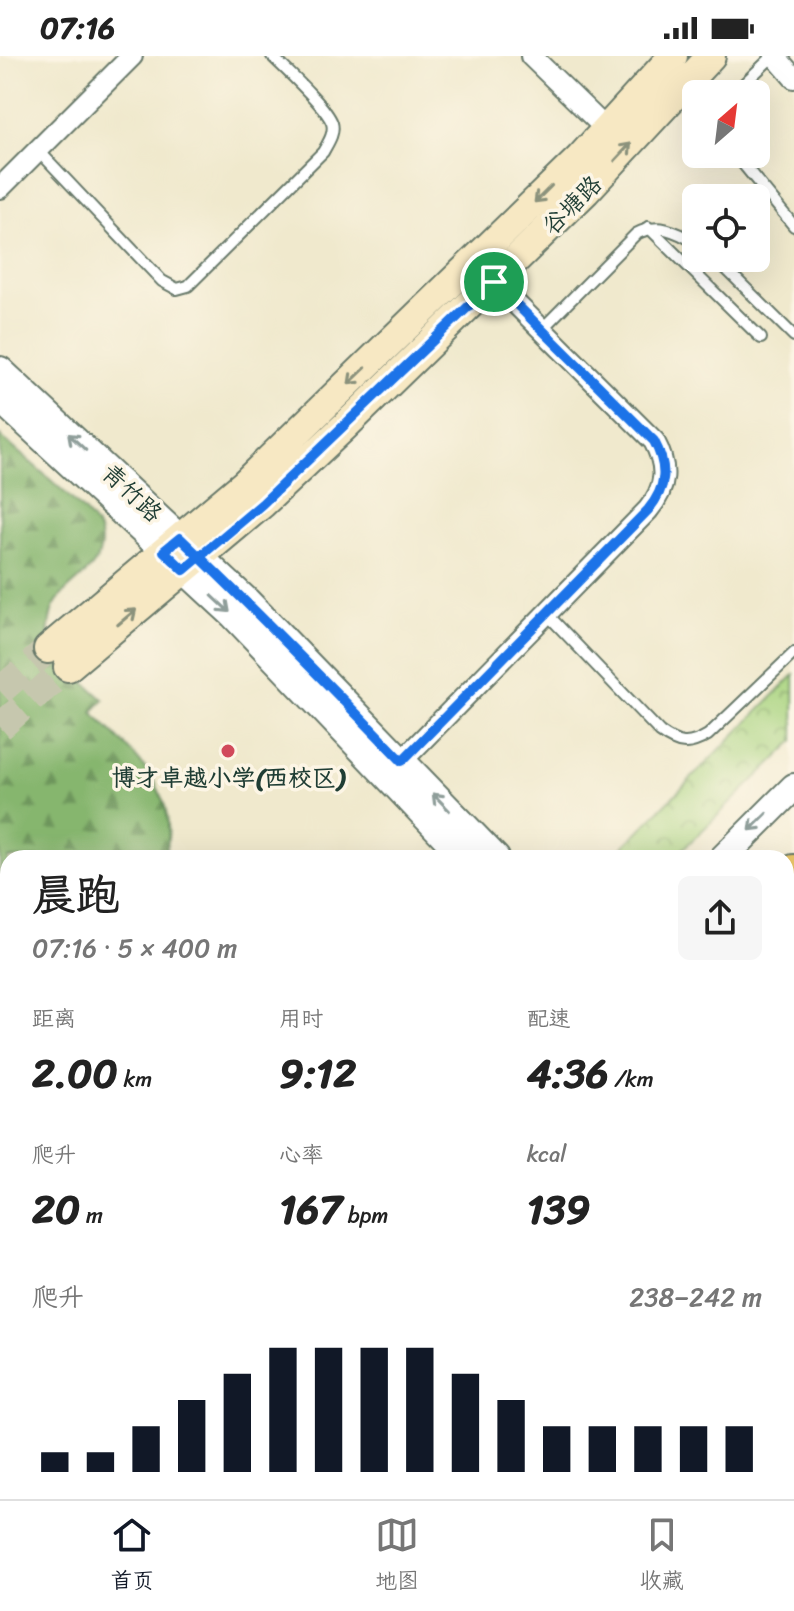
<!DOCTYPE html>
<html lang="zh">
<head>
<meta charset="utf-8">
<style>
	:root { --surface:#fff; --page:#f6f6f6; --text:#222; --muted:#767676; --line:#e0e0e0; --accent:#111827 }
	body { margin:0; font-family:Sriracha,"LXGW WenKai TC",sans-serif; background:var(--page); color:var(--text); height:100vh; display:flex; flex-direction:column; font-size:30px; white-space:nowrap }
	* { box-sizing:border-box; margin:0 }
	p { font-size:26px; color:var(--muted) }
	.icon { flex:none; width:44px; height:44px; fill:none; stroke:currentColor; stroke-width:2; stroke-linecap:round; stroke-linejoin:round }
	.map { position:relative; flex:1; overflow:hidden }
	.drawer { position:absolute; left:0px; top:794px; width:794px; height:650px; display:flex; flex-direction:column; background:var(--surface); border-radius:24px 24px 0 0; box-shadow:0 8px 32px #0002 }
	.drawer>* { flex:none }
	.needle { width:52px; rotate:28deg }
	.controls { position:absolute; left:682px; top:24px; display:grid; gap:16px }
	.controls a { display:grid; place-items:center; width:88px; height:88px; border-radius:12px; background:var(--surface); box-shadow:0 8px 32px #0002; font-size:40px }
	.pin { position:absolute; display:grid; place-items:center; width:68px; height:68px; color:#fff; margin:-34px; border:4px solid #fff; border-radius:50%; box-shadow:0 2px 8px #0007 }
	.round { display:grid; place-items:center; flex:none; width:84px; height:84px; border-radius:12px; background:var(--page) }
	.head { display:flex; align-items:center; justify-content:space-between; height:136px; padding:0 32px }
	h1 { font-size:44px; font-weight:800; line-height:60px }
	.figures { display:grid; grid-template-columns:repeat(3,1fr); gap:12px; height:136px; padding:8px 32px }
	.figures div { display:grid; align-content:center }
	.figures b { font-size:40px; font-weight:800 }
	.figures small { font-size:22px; font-weight:400 }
	.figures p { font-size:22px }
	.chart { height:224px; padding:16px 32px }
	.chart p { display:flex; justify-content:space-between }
	.chart svg { width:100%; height:144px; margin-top:8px; stroke:var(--accent); stroke-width:6 }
	.status { display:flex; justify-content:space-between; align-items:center; height:56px; padding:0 40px; background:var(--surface); direction:ltr }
	.status svg { height:22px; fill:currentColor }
	.dock { display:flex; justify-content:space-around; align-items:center; height:112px; border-top:2px solid var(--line); background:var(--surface); font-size:22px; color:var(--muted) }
	.dock a { display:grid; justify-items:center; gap:4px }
	.dock .active { color:var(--accent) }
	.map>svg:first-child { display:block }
</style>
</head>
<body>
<div class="status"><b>07:16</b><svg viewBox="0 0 49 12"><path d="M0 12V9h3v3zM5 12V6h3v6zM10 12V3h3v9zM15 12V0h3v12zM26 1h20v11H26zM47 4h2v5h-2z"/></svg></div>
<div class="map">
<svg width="794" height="1443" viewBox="0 0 794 1443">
	<defs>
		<pattern id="forest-firs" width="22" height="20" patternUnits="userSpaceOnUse" patternTransform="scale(2)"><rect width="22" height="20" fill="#86b66e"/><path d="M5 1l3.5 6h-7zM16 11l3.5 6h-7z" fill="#6d955b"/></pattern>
		<pattern id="park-crowns" width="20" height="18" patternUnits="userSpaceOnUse" patternTransform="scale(2)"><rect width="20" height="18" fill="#a9d480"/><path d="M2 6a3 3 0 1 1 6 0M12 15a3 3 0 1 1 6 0" fill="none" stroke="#89ad6a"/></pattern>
	</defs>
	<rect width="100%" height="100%" fill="#fcf5e5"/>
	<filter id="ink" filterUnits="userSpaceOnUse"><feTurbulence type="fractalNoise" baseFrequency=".0125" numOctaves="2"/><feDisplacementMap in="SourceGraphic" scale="16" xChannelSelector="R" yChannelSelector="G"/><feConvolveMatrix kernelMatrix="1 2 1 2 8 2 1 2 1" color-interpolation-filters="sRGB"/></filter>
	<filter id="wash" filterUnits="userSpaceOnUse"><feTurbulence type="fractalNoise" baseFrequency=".006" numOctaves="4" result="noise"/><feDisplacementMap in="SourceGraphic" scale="32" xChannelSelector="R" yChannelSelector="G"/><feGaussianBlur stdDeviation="1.8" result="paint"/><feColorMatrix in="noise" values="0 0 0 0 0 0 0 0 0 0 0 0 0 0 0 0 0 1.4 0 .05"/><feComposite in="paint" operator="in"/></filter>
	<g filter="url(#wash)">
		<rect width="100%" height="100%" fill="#f0e9cd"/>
		<path fill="url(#forest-firs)" stroke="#527a51" stroke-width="2" d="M 0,380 C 20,398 90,454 99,475 C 104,489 99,505 88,515 C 55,545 48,545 48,593 L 104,644 L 92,656 C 134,699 182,735 165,802 L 8,802 L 8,995 L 0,1006 Z"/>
		<path fill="url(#park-crowns)" stroke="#64885a" stroke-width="2" d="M 794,619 L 794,685 L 674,802 L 612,802 Z"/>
	</g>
	<g filter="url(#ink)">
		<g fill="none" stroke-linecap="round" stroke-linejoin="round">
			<path stroke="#c6c7ae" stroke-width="28" stroke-dasharray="28 14" stroke-linecap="butt" d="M 0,635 L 48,593
				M 0,671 L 68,611"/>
			<g stroke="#68796a" stroke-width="14">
				<path id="service" d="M 733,38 L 773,0
					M 38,94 L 162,225 L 177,233 L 188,230 L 323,96 C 328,87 335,77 332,67 C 326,50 286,14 272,0
					M 735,98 L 794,170
					M 648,171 L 761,282
					M 715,202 L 794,280
					M 542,273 L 636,178 C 658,166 676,175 696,187
					M 546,557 L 660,676 C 678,689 688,691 708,679 L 794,597"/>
			</g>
			<g stroke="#68796a" stroke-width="24">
				<path id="minor" d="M 531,0 L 606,73
					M 775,0 L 794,22
					M 0,132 L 132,0
					M 392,715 L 648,454 C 667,431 668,411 654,385 L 494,226"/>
			</g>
			<g stroke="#68796a" stroke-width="30">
				<path id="tertiary" d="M 0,314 L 247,545 L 496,802
					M 0,343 L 233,559 L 465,802
					M 723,802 L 794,731
					M 786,966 L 794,958
					M 79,1443 L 86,1436
					M 316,1443 L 323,1436"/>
			</g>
			<g stroke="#68796a" stroke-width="32">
				<path id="secondary" d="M 48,593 L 244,428 L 580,102 L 673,0
					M 68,611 L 262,448 L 345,370 L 586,135 L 711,0
					M 0,1379 L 8,1386
					M 0,1436 L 2,1443"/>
			</g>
			<g stroke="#68796a" stroke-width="38">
				<path id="trunk" d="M 786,824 L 794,816
					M 786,885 L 794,877
					M 169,1443 L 176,1436
					M 232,1443 L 239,1436"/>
			</g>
			<use href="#service" stroke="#fff" stroke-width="10"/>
			<use href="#minor" stroke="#fff" stroke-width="20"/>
			<use href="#tertiary" stroke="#fff" stroke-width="26"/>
			<use href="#secondary" stroke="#f7e8c3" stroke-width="28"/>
			<use href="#trunk" stroke="#ebc669" stroke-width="34"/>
		</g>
		<defs><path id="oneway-shaft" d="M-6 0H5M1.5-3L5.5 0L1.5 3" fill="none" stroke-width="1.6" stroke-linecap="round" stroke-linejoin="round" transform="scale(2)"/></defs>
		<g stroke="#8b927c">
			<use href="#oneway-shaft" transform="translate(623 96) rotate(-47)"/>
			<use href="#oneway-shaft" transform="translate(543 138) rotate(135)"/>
			<use href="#oneway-shaft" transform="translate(357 320) rotate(136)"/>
			<use href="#oneway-shaft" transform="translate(127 561) rotate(-40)"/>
		</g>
		<g stroke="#8f9e9a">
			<use href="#oneway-shaft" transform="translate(77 386) rotate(-137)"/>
			<use href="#oneway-shaft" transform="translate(221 548) rotate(43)"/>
			<use href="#oneway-shaft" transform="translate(441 746) rotate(-134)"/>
			<use href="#oneway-shaft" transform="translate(758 766) rotate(135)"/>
		</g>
	</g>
	<g fill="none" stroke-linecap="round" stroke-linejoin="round" filter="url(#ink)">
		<g stroke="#fff" stroke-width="16">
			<path id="route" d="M 494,226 L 262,448 L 184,514 L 164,495 L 180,482 C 256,555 329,629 402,705 L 648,454 C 667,431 668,411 654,385 L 494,226"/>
		</g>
		<use href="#route" stroke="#1a73e8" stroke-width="10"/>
	</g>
	<circle fill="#d1495b" stroke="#fcf5e5" stroke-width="3" cx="228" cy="695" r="8"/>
	<g text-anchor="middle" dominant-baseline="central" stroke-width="7" stroke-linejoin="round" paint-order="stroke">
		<g font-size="24" fill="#1f3d34" stroke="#fcf5e5">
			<text transform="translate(572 149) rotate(-45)">谷塘路</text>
			<text transform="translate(132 437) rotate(43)">青竹路</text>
		</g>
		<g font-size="24" font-weight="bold" fill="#1f3d34" stroke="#fcf5e5">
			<text x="228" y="722">博才卓越小学(西校区)</text>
		</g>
	</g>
</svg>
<div class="controls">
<a><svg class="needle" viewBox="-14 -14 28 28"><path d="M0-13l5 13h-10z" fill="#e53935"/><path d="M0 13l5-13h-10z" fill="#767676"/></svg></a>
<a><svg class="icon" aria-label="locate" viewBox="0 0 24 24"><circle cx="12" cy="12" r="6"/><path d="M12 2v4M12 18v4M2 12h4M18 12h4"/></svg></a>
</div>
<div class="pin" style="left:494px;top:226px;background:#1e9e55"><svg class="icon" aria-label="arrive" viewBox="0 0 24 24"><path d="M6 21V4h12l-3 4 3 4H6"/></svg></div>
<section class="drawer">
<div class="head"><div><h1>晨跑</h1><p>07:16 · 5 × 400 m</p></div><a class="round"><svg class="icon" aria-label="share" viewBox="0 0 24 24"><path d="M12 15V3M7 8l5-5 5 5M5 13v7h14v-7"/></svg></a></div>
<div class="figures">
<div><p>距离</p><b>2.00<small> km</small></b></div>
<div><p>用时</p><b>9:12</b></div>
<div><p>配速</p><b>4:36<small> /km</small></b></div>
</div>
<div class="figures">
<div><p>爬升</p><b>20<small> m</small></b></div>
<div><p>心率</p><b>167<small> bpm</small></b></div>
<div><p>kcal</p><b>139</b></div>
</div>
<div class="chart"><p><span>爬升</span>238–242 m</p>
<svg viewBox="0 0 160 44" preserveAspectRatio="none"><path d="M5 44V38M15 44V38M25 44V30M35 44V22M45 44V14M55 44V6M65 44V6M75 44V6M85 44V6M95 44V14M105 44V22M115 44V30M125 44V30M135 44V30M145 44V30M155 44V30"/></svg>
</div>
</section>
</div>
<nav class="dock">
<a class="active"><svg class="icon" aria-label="home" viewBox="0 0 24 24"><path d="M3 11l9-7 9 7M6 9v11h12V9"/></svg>首页</a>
<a><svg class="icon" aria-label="map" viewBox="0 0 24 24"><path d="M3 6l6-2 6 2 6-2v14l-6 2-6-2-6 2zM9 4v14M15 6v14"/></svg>地图</a>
<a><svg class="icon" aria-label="saved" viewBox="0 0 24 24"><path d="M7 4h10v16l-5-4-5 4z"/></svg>收藏</a>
</nav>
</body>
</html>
